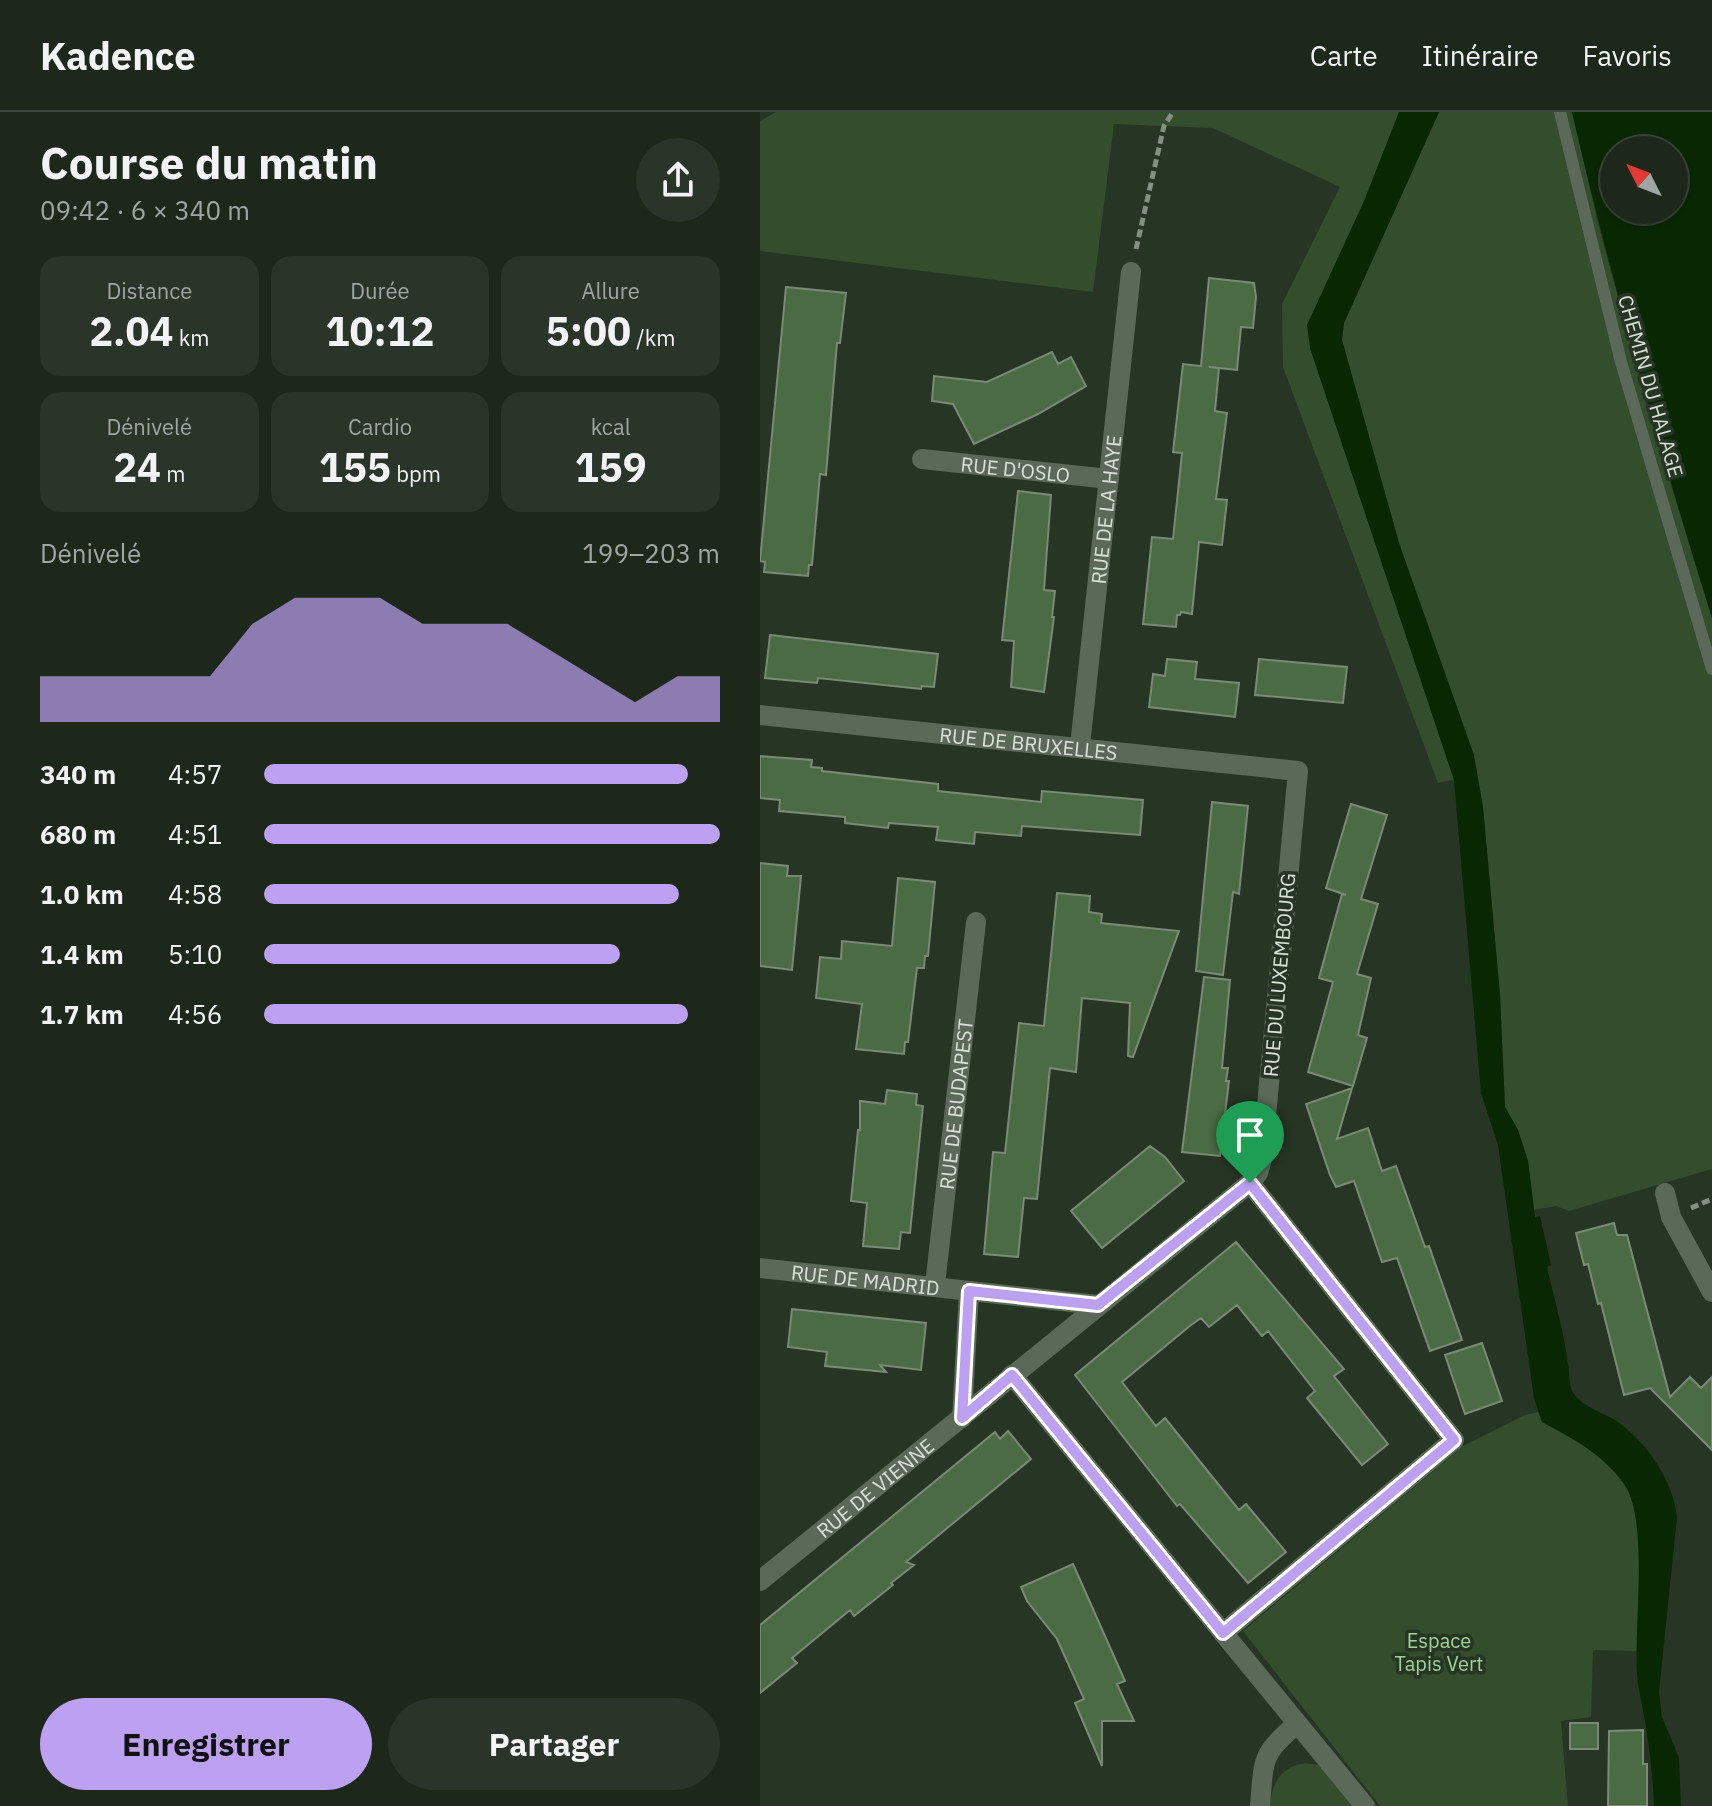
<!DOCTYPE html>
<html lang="fr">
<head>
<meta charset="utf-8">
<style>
	:root { --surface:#1d281b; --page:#2a3428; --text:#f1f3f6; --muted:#a0a6a3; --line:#3b443a; --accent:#bca0f2 }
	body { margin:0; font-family:"IBM Plex Sans",sans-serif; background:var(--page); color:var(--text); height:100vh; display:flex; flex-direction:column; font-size:30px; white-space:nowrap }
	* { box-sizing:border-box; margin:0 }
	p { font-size:26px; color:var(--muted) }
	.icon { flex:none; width:44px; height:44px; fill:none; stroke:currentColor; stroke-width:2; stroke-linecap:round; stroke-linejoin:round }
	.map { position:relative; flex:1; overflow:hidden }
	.details { display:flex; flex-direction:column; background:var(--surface); width:760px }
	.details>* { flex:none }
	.needle { width:52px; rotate:312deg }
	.tools { position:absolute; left:840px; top:24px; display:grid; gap:16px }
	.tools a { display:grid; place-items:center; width:88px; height:88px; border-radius:50%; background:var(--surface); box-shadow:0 2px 6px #0004,0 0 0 2px var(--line); font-size:40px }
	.pin { position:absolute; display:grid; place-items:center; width:68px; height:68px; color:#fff; margin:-82px -34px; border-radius:50% 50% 50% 0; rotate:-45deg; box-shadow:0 0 8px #0007 }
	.pin .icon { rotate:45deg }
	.round { display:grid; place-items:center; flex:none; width:84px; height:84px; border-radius:42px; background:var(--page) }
	.headline { display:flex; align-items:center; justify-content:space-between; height:136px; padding:0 40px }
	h1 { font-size:44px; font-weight:700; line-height:60px }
	.stats { display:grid; grid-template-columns:repeat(3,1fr); gap:12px; height:136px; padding:8px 40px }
	.stats div { display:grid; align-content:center; border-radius:20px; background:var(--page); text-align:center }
	.stats b { font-size:40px; font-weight:700 }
	.stats small { font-size:22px; font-weight:400 }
	.stats p { font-size:22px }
	.chart { height:224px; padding:16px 40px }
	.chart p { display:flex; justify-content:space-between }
	.chart svg { width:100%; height:144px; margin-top:8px; fill:var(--accent); opacity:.7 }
	.cta { display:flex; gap:16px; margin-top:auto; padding:16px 40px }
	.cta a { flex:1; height:92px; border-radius:48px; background:var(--accent); color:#111; font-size:32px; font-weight:700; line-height:92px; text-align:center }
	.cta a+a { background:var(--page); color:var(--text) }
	ul { padding:0 40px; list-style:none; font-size:26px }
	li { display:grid; grid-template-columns:128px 96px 1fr; align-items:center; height:60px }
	li i { height:20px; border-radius:10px; background:var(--accent) }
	header { display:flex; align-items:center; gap:48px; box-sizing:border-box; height:112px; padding:0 40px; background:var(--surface); border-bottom:2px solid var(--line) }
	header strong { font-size:38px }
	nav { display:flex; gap:44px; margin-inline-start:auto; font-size:28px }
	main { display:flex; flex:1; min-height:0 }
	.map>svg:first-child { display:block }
</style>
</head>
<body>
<header>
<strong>Kadence</strong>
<nav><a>Carte</a><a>Itinéraire</a><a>Favoris</a></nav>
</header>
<main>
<section class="details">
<div class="headline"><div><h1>Course du matin</h1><p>09:42 · 6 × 340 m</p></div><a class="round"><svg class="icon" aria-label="share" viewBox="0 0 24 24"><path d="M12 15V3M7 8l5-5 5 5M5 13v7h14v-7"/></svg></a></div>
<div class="stats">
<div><p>Distance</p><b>2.04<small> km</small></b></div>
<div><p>Durée</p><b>10:12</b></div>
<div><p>Allure</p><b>5:00<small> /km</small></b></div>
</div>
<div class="stats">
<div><p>Dénivelé</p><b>24<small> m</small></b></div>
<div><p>Cardio</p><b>155<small> bpm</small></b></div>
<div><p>kcal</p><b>159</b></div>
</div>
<div class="chart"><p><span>Dénivelé</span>199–203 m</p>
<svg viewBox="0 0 160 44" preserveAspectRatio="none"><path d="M0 44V30L10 30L20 30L30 30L40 30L50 14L60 6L70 6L80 6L90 14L100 14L110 14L120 22L130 30L140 38L150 30L160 30V44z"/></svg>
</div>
<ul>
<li><b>340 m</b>4:57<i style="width:93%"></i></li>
<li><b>680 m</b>4:51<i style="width:100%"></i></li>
<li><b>1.0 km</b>4:58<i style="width:91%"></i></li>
<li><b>1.4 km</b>5:10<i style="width:78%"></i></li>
<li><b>1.7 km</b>4:56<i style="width:93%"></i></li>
</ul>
<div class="cta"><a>Enregistrer</a><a>Partager</a></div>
</section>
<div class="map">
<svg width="952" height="1694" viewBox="0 0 952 1694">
	<rect width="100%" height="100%" fill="#273524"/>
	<path fill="#334d2d" d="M 16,0 L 639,0 L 550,236 L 694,668 L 678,671 L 523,255 L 522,192 L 580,75 L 453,16 L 354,12 L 333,180 L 0,139 L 0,9 Z
		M 679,0 L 812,0 L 838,111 L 889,302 L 952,506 L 952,1057 L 809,1099 L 796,1094 L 774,1098 L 768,1049 L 758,1018 L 745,996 L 740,883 L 723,695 L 639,431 L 582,228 L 584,211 Z
		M 778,1300 L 782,1310 C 812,1326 846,1343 865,1373 C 888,1408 876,1496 877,1539 L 833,1538 L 831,1605 L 801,1609 L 808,1694 L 620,1694 L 483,1519 L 703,1334 L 765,1303 Z
		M 545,1651 L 560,1653 L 592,1694 L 510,1694 C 512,1670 521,1655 545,1651 Z"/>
	<path fill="#092703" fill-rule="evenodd" d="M 639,0 L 679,0 L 584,211 L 582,228 L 639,431 L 714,643 L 723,695 L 740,883 L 745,995 L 758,1018 L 768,1049 L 775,1105 L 780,1104 L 791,1153 L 787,1155 C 794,1187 804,1219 808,1252 C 810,1261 808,1274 814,1282 C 823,1295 842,1300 855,1308 C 886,1329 913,1368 917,1405 L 899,1580 L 902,1605 L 919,1646 L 921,1694 L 894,1694 C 893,1667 890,1641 886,1615 C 883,1596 878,1578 877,1560 C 874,1514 889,1407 864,1372 C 843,1342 812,1326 782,1310 L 774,1286 L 738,1033 L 721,981 L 694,668 L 550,236 L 547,213 L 604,89 Z
		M 812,0 L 952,0 L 952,506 C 900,338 852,171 812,0 ZM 914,38 L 914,98 L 854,98 L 854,38 Z"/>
	<path fill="#4b6b44" stroke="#7a8a76" stroke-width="2" d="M 449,166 L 494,171 L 496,185 L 493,216 L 481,215 L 477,258 L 449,255 L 459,256 L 455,299 L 467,301 L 456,387 L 467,388 L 462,433 L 439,430 L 432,502 L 421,500 L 420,503 L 417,503 L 416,515 L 383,512 L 392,425 L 413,427 L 422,341 L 413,340 L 423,252 L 441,254 Z
		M 26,175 L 86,181 L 80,231 L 77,231 L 66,363 L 60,362 L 52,453 L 49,453 L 48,464 L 4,460 L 5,450 L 0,449 Z
		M 292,240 L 298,252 L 311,245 L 326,274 L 278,302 L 214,332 L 193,292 L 172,289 L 174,264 L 227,270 Z
		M 258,379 L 291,383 L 284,478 L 295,479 L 292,505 L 294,505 L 284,580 L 251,575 L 254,529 L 242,528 Z
		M 10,523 L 178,542 L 174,575 L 162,574 L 161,577 L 58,566 L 57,571 L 5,566 Z
		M 407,547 L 437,550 L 435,567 L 479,571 L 475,605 L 389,595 L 393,562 L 405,564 Z
		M 499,547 L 587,555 L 583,591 L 495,583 Z
		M 0,644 L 52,648 L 51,655 L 62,656 L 62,659 L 178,672 L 178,679 L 281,690 L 282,679 L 383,688 L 380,723 L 262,714 L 261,724 L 215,720 L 214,732 L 176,728 L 178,715 L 129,711 L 128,716 L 85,711 L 85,705 L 19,699 L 20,688 L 0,686 Z
		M 452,690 L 488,694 L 479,782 L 473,780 L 463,863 L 436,859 Z
		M 591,692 L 627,703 L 601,787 L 618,792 L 597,862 L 611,866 L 598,923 L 607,926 L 593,974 L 548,960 L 573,870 L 559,866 L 582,782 L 586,783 L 566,776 Z
		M 0,751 L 28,754 L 27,764 L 41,764 L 32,858 L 0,854 Z
		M 138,766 L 175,770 L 168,844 L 165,844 L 164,856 L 157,856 L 148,930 L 145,930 L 144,942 L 96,937 L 102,892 L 56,886 L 60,845 L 81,847 L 82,829 L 132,834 Z
		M 297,781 L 330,784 L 329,800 L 342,802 L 341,811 L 419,819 L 373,945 L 368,944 L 370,891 L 322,886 L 316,960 L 290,956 L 277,1087 L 264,1086 L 258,1145 L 224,1142 L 233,1040 L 245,1041 L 259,911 L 284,914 Z
		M 444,865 L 470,868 L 462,956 L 468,956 L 466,969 L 469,969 L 460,1044 L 422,1040 Z
		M 592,976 L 577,1027 L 608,1016 L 622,1059 L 636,1054 L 665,1135 L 669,1134 L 702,1228 L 670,1239 L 637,1146 L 622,1150 L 594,1069 L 576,1075 L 570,1063 L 546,992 Z
		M 127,978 L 157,982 L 156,993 L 163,994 L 150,1121 L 141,1120 L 139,1137 L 103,1134 L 107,1091 L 91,1089 L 98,1018 L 100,1018 L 100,989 L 125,992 Z
		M 390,1034 L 405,1045 L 424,1069 L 342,1136 L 311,1099 Z
		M 854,1111 L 857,1123 L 867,1123 L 910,1285 L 930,1265 L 941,1276 L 952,1265 L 952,1338 L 890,1276 L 864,1283 L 841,1191 L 838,1192 L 828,1152 L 824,1153 L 816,1121 Z
		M 476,1130 L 584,1257 L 574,1264 L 628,1332 L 602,1353 L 547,1286 L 555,1279 L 508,1219 L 502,1224 L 477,1193 L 449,1215 L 441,1206 L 431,1213 L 362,1270 L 396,1314 L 405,1306 L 479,1398 L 486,1392 L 526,1440 L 488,1471 L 420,1392 L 417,1394 L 315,1263 Z
		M 32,1197 L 166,1211 L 161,1258 L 120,1253 L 126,1260 L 65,1254 L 67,1240 L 28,1235 Z
		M 722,1231 L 742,1289 L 705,1302 L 685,1243 Z
		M 248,1319 L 271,1347 L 146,1450 L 154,1453 L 131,1471 L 133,1473 L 94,1504 L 90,1498 L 32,1546 L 37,1551 L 0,1581 L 0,1513 L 235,1320 L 240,1327 Z
		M 313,1452 L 365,1569 L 357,1572 L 374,1609 L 342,1609 L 342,1654 L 315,1591 L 324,1587 L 297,1527 L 267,1489 L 261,1475 Z
		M 810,1611 L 838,1611 L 838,1637 L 810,1637 Z
		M 883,1618 L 883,1652 L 887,1652 L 887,1694 L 848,1694 L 849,1619 Z"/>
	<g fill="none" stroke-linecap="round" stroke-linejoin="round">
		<path stroke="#849082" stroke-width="5" stroke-dasharray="8 4" stroke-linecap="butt" d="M 376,137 L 404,14 L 413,0
			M 931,1096 L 952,1087"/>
		<path stroke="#5b6a58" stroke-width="12" d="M 800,0 L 861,250 L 952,557"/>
		<g stroke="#5b6a58" stroke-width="20">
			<path id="s1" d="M 162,347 L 349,367"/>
			<path id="s2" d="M 0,603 L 538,659 L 502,1047 L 498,1061 L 490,1071 L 694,1328 L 463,1521"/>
			<path id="s3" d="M 320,634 L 371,160"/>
			<path d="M 905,1081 L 911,1105 L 952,1180"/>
			<path id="s4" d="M 0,1156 L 338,1193"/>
			<path id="s5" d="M 175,1173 L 216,810"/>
			<path d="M 252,1263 L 605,1694"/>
			<path d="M 202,1306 L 209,1179"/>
			<path id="s6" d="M 0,1469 L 490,1071"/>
			<path d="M 500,1694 C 504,1649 500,1642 537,1612"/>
		</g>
	</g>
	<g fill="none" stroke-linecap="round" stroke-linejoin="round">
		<g stroke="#fff" stroke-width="16">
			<path id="route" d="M 490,1071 L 694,1328 L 463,1521 L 252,1263 L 202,1306 L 209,1179 L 338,1193 Z"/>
		</g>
		<use href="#route" stroke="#bca0f2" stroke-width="10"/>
	</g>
	<g text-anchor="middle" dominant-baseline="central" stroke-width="7" stroke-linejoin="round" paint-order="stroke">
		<g font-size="20" fill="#d9e2d7" stroke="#273524">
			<text transform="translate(891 274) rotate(74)">CHEMIN DU HALAGE</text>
			<text stroke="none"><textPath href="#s1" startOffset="94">RUE D'OSLO</textPath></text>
			<text stroke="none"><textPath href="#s3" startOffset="238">RUE DE LA HAYE</textPath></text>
			<text stroke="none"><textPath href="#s2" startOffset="270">RUE DE BRUXELLES</textPath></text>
			<text transform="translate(519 863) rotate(-85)">RUE DU LUXEMBOURG</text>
			<text stroke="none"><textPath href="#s5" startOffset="182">RUE DE BUDAPEST</textPath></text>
			<text stroke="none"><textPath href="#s4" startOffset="106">RUE DE MADRID</textPath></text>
			<text stroke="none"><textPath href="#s6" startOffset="148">RUE DE VIENNE</textPath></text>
		</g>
		<g font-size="20" fill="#a0d395" stroke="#273524">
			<text x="679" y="1528">Espace<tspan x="679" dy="23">Tapis Vert</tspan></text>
		</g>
	</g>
</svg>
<div class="tools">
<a><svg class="needle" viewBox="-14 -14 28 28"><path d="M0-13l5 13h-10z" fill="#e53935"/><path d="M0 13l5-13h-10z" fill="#a0a6a3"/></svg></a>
</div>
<div class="pin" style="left:490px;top:1071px;background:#1e9e55"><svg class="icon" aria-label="arrive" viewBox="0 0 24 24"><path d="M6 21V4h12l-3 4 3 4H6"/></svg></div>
</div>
</main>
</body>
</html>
